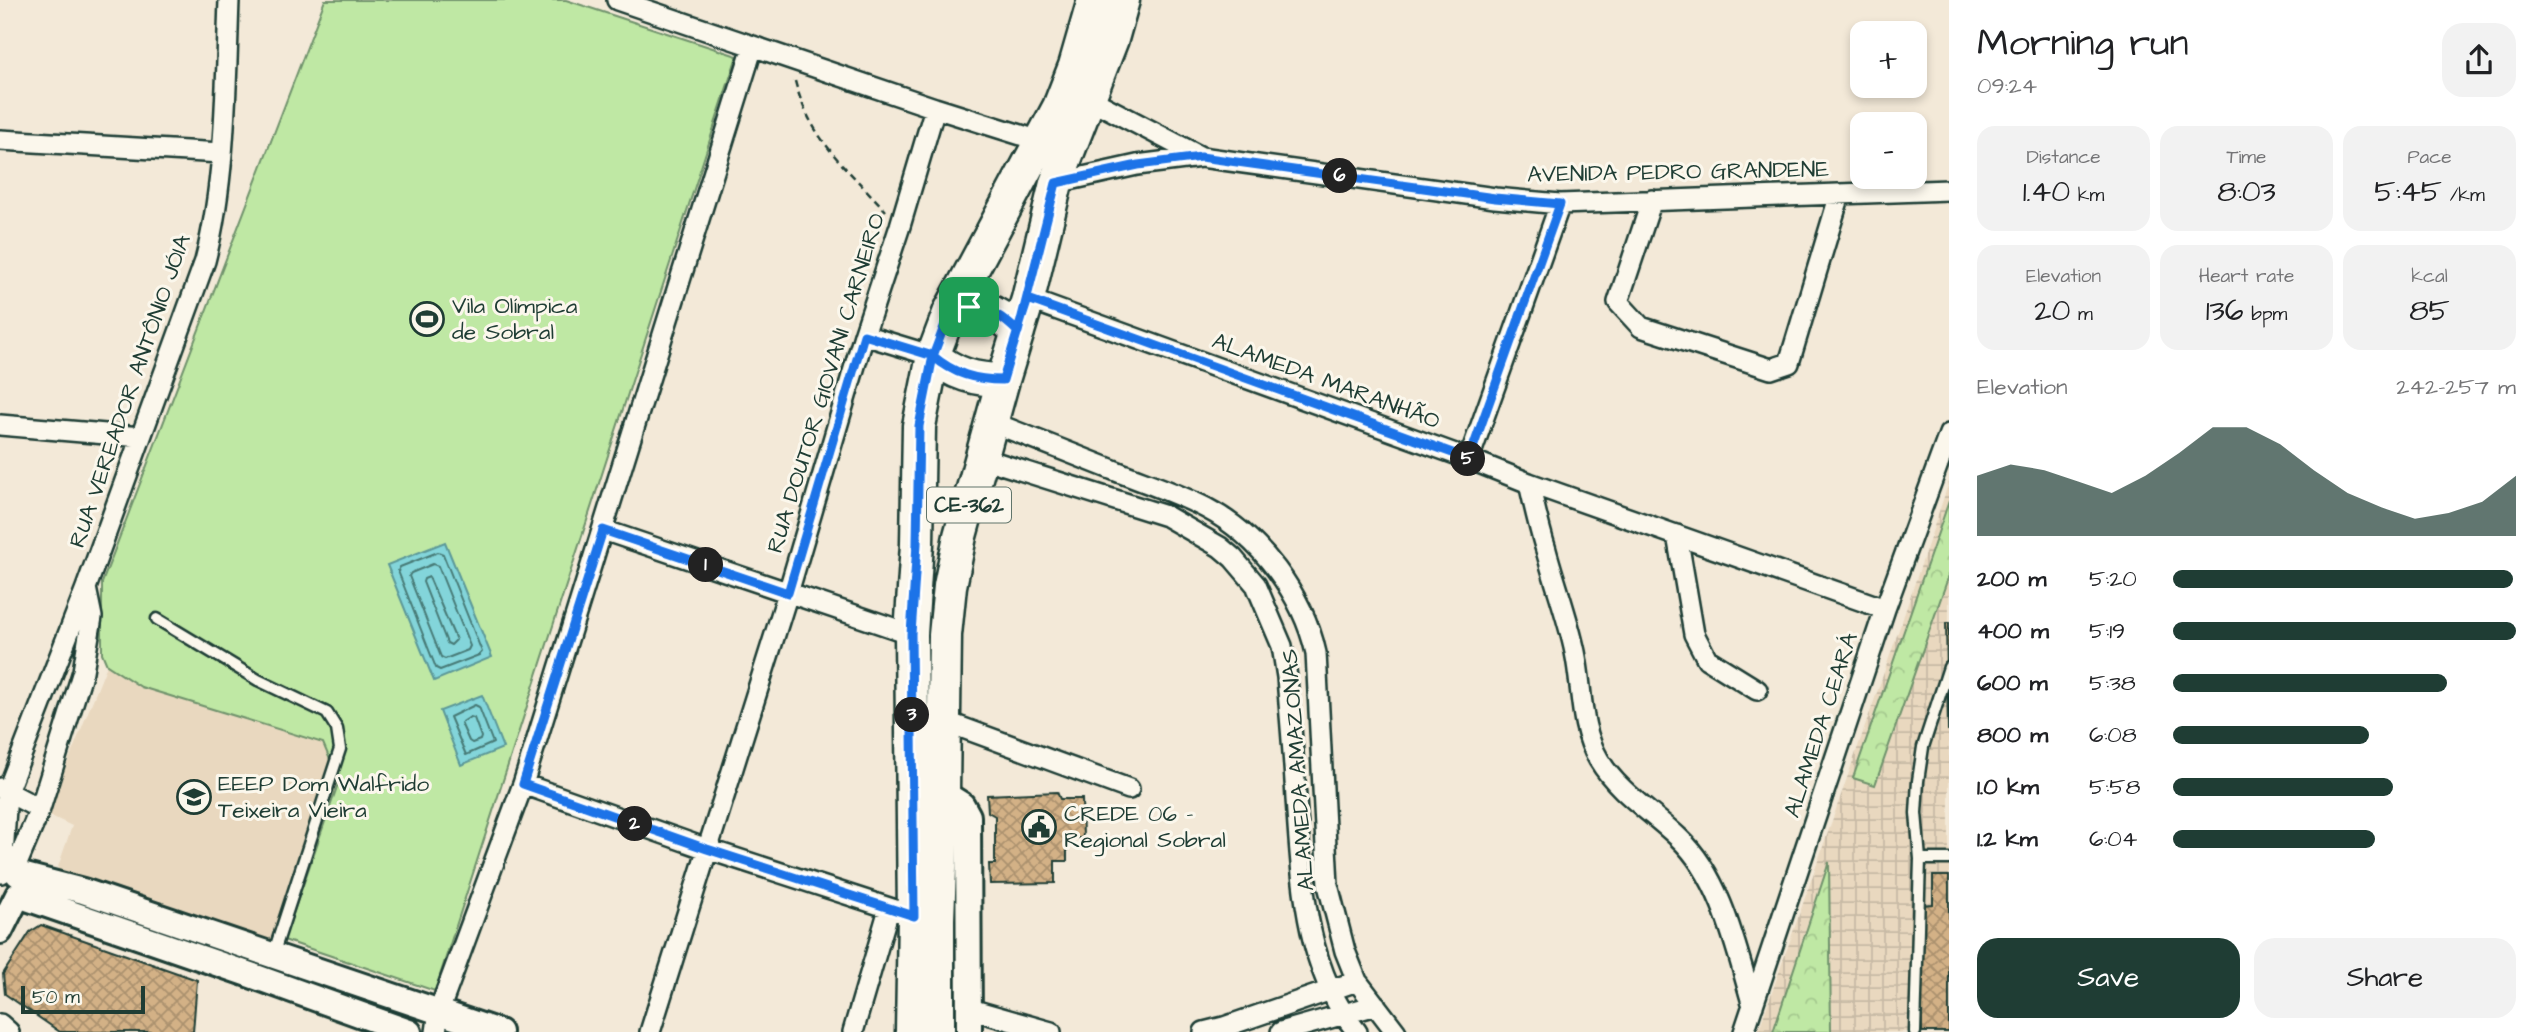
<!DOCTYPE html>
<html lang="en">
<head>
<meta charset="utf-8">
<style>
	:root { --surface:#fff; --page:#f2f2f2; --text:#202124; --muted:#757577; --accent:#1f3d34 }
	body { margin:0; font-family:"Architects Daughter",sans-serif; background:var(--page); color:var(--text); height:100vh; display:flex; flex-direction:column; font-size:26px; white-space:nowrap }
	* { box-sizing:border-box; margin:0 }
	p { font-size:23px; color:var(--muted) }
	.icon { flex:none; width:38px; height:38px; fill:none; stroke:currentColor; stroke-width:2; stroke-linecap:round; stroke-linejoin:round }
	.map { position:relative; flex:1; overflow:hidden }
	.sheet { display:flex; flex-direction:column; background:var(--surface); width:595px }
	.sheet>* { flex:none }
	.fabs { position:absolute; left:1850px; top:21px; display:grid; gap:14px }
	.fabs a { display:grid; place-items:center; width:77px; height:77px; border-radius:14px; background:var(--surface); box-shadow:0 4px 10px #0003; font-size:35px }
	.scale { position:absolute; left:21px; bottom:18px; width:124px; box-sizing:border-box; padding-left:7px; border:4px solid #1f3d34; border-top:0; font-size:19px; line-height:24px; white-space:nowrap; color:#1f3d34; -webkit-text-stroke:5px #fbf7ec; paint-order:stroke }
	.pin { position:absolute; display:grid; place-items:center; width:60px; height:60px; color:#fff; margin:-30px; border-radius:14px; box-shadow:0 4px 10px #0006 }
	.km { position:absolute; width:35px; height:35px; margin:-18px; border-radius:50%; background:#222; color:#fff; font-size:19px; line-height:35px; text-align:center }
	.round { display:grid; place-items:center; flex:none; width:74px; height:74px; border-radius:21px; background:var(--page) }
	.overview { display:flex; align-items:center; justify-content:space-between; height:119px; padding:0 28px }
	h1 { font-size:38px; font-weight:600; line-height:52px }
	.figures { display:grid; grid-template-columns:repeat(3,1fr); gap:10px; height:119px; padding:7px 28px }
	.figures div { display:grid; align-content:center; border-radius:18px; background:var(--page); text-align:center }
	.figures b { font-size:30px; font-weight:600 }
	.figures small { font-size:19px; font-weight:400 }
	.figures p { font-size:19px }
	.chart { height:196px; padding:14px 28px }
	.chart p { display:flex; justify-content:space-between }
	.chart svg { width:100%; height:126px; margin-top:7px; fill:var(--accent); opacity:.7 }
	.action { display:flex; gap:14px; margin-top:auto; padding:14px 28px }
	.action a { flex:1; height:80px; border-radius:21px; background:var(--accent); color:#fff; font-size:28px; font-weight:600; line-height:80px; text-align:center }
	.action a+a { background:var(--page); color:var(--text) }
	ul { padding:0 28px; list-style:none; font-size:23px }
	li { display:grid; grid-template-columns:112px 84px 1fr; align-items:center; height:52px }
	li i { height:18px; border-radius:9px; background:var(--accent) }
	main { display:flex; flex:1; min-height:0 }
	.map>svg:first-child { display:block }
</style>
</head>
<body>
<main>
<div class="map">
<svg width="1949" height="1032" viewBox="0 0 1949 1032">
	<defs>
		<pattern id="industrial-grid" width="8" height="8" patternUnits="userSpaceOnUse" patternTransform="scale(1.75)"><rect width="8" height="8" fill="#e9d8bf"/><path d="M0 4h8M4 0v8" fill="none" stroke="#c7baa5"/></pattern>
		<pattern id="forest-crowns" width="20" height="18" patternUnits="userSpaceOnUse" patternTransform="scale(1.75)"><rect width="20" height="18" fill="#bfe8a4"/><path d="M2 6a3 3 0 1 1 6 0M12 15a3 3 0 1 1 6 0" fill="none" stroke="#a4c88e"/></pattern>
		<pattern id="building-cross-hatch" width="8" height="8" patternUnits="userSpaceOnUse" patternTransform="scale(1.75)"><rect width="8" height="8" fill="#d3b186"/><path d="M0 0l8 8M0 8l8-8" fill="none" stroke="#ab916e"/></pattern>
	</defs>
	<rect width="100%" height="100%" fill="#f3e9d8"/>
	<filter id="ink" filterUnits="userSpaceOnUse"><feTurbulence type="fractalNoise" baseFrequency=".0143" numOctaves="2"/><feDisplacementMap in="SourceGraphic" scale="14" xChannelSelector="R" yChannelSelector="G"/><feConvolveMatrix kernelMatrix="1 2 1 2 8 2 1 2 1" color-interpolation-filters="sRGB"/></filter>
	<g filter="url(#ink)">
		<path fill="#e9d8bf" d="M 107,665 L 141,687 L 323,742 L 339,781 L 280,949 L 56,873 L 72,826 L 47,814 Z"/>
		<path fill="url(#industrial-grid)" d="M 1949,482 L 1949,1032 L 1758,1032 L 1902,621 Z"/>
		<path fill="url(#forest-crowns)" stroke="#6f926c" stroke-width="2" d="M 1949,501 L 1949,575 L 1875,785 L 1853,778 Z
			M 1829,862 L 1831,1032 L 1773,1032 Z"/>
		<path fill="#bfe8a4" stroke="#6f926c" stroke-width="2" d="M 325,0 L 566,0 L 737,56 L 435,991 L 284,940 L 339,781 L 323,743 L 141,687 L 107,665 L 102,653 L 102,583 Z"/>
		<path fill="#83d5da" stroke="#5b9898" stroke-width="2" d="M 445,542 L 492,657 L 434,681 L 387,565 Z
			M 482,695 L 503,748 L 461,765 L 440,711 Z"/>
		<g fill="none" stroke-linecap="round" stroke-linejoin="round">
			<path stroke="#477a76" stroke-width="2" d="M 438,552 L 443,554 L 482,652 L 479,655 L 440,670 L 436,668 L 398,571 L 400,567 Z
				M 433,564 L 438,566 L 470,646 L 468,650 L 445,659 L 441,657 L 409,576 L 411,573 Z
				M 429,577 L 456,640 L 451,645 L 447,643 L 423,582 L 424,579 Z
				M 475,705 L 479,707 L 493,743 L 466,755 L 450,717 Z
				M 470,717 L 474,718 L 481,737 L 480,740 L 472,743 L 469,741 L 461,723 Z"/>
		</g>
		<path fill="url(#building-cross-hatch)" stroke="#1f3d34" stroke-width="2" d="M 1946,623 L 1949,623 L 1949,730 L 1948,730 Z
			M 1057,792 L 1060,799 L 1082,799 L 1083,838 L 1067,838 L 1067,861 L 1055,861 L 1055,883 L 990,884 L 989,864 L 995,864 L 995,816 L 988,812 L 987,795 Z
			M 1933,876 L 1949,876 L 1949,1032 L 1922,1032 L 1921,905 L 1933,904 Z
			M 41,925 L 197,980 L 193,1032 L 60,1032 L 5,994 L 3,974 L 30,932 Z"/>
		<g fill="none" stroke-linecap="round" stroke-linejoin="round">
			<g stroke="#1f3d34" stroke-width="15">
				<path id="service" d="M 157,619 L 258,680 L 327,713 L 337,729 L 340,749 L 273,955
					M 1920,859 L 1949,859
					M 1915,1032 L 1920,859 L 1916,813 L 1918,781 L 1923,747 L 1949,667"/>
			</g>
			<g stroke="#1f3d34" stroke-width="24">
				<path id="minor" d="M 617,0 L 935,108 L 1040,141
					M 1088,98 L 1201,157
					M 0,140 L 221,153
					M 1056,183 L 1137,165 L 1201,157 L 1495,198 L 1560,204 L 1949,190
					M 1652,200 L 1618,302 L 1641,327 L 1771,369 L 1789,363 L 1840,194
					M 1028,299 L 1469,459 L 1529,483 L 1885,609
					M 864,335 L 933,356
					M 991,422 C 1033,438 1075,455 1116,471 C 1146,483 1177,493 1206,508 C 1260,536 1303,595 1316,653 L 1328,885 L 1345,951 L 1357,981 L 1396,1032
					M 0,425 L 141,437
					M 982,458 L 1166,516 L 1220,547 L 1233,558 L 1256,585 L 1282,646 L 1287,677 C 1290,718 1294,758 1296,799 C 1302,878 1304,968 1357,1032
					M 1469,459 L 1560,204
					M 1529,483 C 1534,505 1539,528 1546,550 C 1555,584 1568,618 1575,652 C 1583,690 1579,726 1599,760 C 1618,792 1653,813 1679,838 C 1722,878 1737,952 1753,1006
					M 603,530 L 911,634
					M 1677,535 L 1694,634 L 1707,659 L 1757,690
					M 944,721 L 1129,789
					M 523,784 L 707,849 L 914,916
					M 0,788 L 40,809
					M 14,871 L 40,809 L 83,671 L 92,617 L 86,588
					M 2,873 L 7,792 L 86,588 L 205,261 C 226,180 226,83 229,0
					M 970,1009 L 1051,1032
					M 0,1024 L 9,1032
					M 436,1032 L 439,1011 L 523,784 L 753,46
					M 650,1032 L 788,593 L 864,335 L 900,226 L 935,108
					M 853,1032 L 889,909
					M 1204,1032 L 1224,1027 L 1357,981
					M 1281,1032 L 1376,1005
					M 1744,1032 L 1885,609 L 1949,434"/>
			</g>
			<g stroke="#1f3d34" stroke-width="30">
				<path id="tertiary" d="M 943,793 L 962,805 L 968,816 L 969,1032
					M 18,874 L 83,891 L 499,1032
					M 0,931 L 18,895 L 245,973 L 409,1032"/>
			</g>
			<g stroke="#1f3d34" stroke-width="37">
				<path id="primary" d="M 950,311 C 982,304 995,309 1018,332
					M 933,356 C 954,374 975,380 1003,380
					M 912,1032 L 914,916 L 911,634 L 917,544 L 919,426 L 933,356 L 950,311 L 1059,107 L 1075,66 L 1094,0
					M 938,1032 L 938,919 L 943,793 L 945,635 L 950,586 L 960,536 L 1003,380 L 1028,299 L 1056,183 L 1112,39 L 1123,0"/>
			</g>
			<path stroke="#1f3d34" stroke-width="2.5" stroke-dasharray="7 5" stroke-linecap="butt" d="M 795,81 C 810,140 847,168 886,211"/>
			<use href="#service" stroke="#fbf7ec" stroke-width="10"/>
			<use href="#minor" stroke="#fbf7ec" stroke-width="19"/>
			<use href="#tertiary" stroke="#fbf7ec" stroke-width="24"/>
			<use href="#primary" stroke="#fbf7ec" stroke-width="32"/>
		</g>
	</g>
	<g fill="none" stroke-linecap="round" stroke-linejoin="round" filter="url(#ink)">
		<g stroke="#fff" stroke-width="14">
			<path id="route" d="M 969,307 L 950,311 L 933,356 L 864,335 L 788,593 L 603,530 L 523,784 L 707,849 L 914,916 L 911,634 L 917,544 L 919,426 L 933,356 C 954,374 975,380 1003,380 C 1011,353 1019,326 1028,299 L 1469,459 L 1560,204 L 1495,198 L 1201,157 L 1138,165 L 1056,183 L 1018,332 C 1003,317 990,308 969,307"/>
		</g>
		<use href="#route" stroke="#1a73e8" stroke-width="9"/>
	</g>
	<defs>
		<g id="stadium-ring" transform="scale(1.75)"><circle r="9.5" fill="#fbf7ec" stroke="#1f3d34" stroke-width="1.5"/><path d="M0-5a6.5 5 0 1 0 0 10a6.5 5 0 1 0 0-10ZM-3.5-1.8h7v3.6h-7Z" fill="#1f3d34"/></g>
		<g id="school-ring" transform="scale(1.75)"><circle r="9.5" fill="#fbf7ec" stroke="#1f3d34" stroke-width="1.5"/><path d="M0-5L7-2L0 1L-7-2ZM-4 1L0 2.5L4 1V4Q0 6-4 4Z" fill="#1f3d34"/></g>
		<g id="civic-ring" transform="scale(1.75)"><circle r="9.5" fill="#fbf7ec" stroke="#1f3d34" stroke-width="1.5"/><path d="M-.6-6.5H3V-4.5H.6V-3L4-1V1h2V6H-6V1h2V-1L-.6-3ZM-1.2 2.5V6h2.4V2.5Z" fill="#1f3d34"/></g>
	</defs>
	<g fill-rule="evenodd">
		<use href="#stadium-ring" x="427" y="319"/>
		<use href="#school-ring" x="194" y="797"/>
		<use href="#civic-ring" x="1039" y="827"/>
	</g>
	<g text-anchor="middle" dominant-baseline="central" stroke-width="6" stroke-linejoin="round" paint-order="stroke">
		<rect fill="#fbf7ec" stroke="#61756b" stroke-width="2" x="927" y="487.5" width="84" height="35" rx="5"/>
		<g font-size="21" font-weight="bold" fill="#1f3d34">
			<text x="969" y="505">CE-362</text>
		</g>
		<g font-size="23" fill="#1f3d34" stroke="#fbf7ec">
			<text transform="translate(1678 172) rotate(-1)">AVENIDA PEDRO GRANDENE</text>
			<text transform="translate(1326 381) rotate(20)">ALAMEDA MARANHÃO</text>
			<text transform="translate(826 383) rotate(-73)">RUA DOUTOR GIOVANI CARNEIRO</text>
			<text transform="translate(130 391) rotate(-71)">RUA VEREADOR ANTÔNIO JÓIA</text>
			<text transform="translate(1821 725) rotate(-72)">ALAMEDA CEARÁ</text>
			<text transform="translate(1298 770) rotate(-94)">ALAMEDA AMAZONAS</text>
		</g>
		<g font-size="23" fill="#1f3d34" stroke="#fbf7ec" text-anchor="start">
			<text x="452" y="306">Vila Olímpica<tspan x="452" dy="26">de Sobral</tspan></text>
			<text x="218" y="784">EEEP Dom Walfrido<tspan x="218" dy="26">Teixeira Vieira</tspan></text>
			<text x="1064" y="814">CREDE 06 -<tspan x="1064" dy="26">Regional Sobral</tspan></text>
		</g>
	</g>
</svg>
<div class="fabs">
<a>+</a>
<a>−</a>
</div>
<div class="scale">50 m</div>
<div class="pin" style="left:969px;top:307px;background:#1e9e55"><svg class="icon" aria-label="arrive" viewBox="0 0 24 24"><path d="M6 21V4h12l-3 4 3 4H6"/></svg></div>
<b class="km" style="left:706px;top:565px">1</b>
<b class="km" style="left:635px;top:824px">2</b>
<b class="km" style="left:912px;top:715px">3</b>
<b class="km" style="left:1468px;top:459px">5</b>
<b class="km" style="left:1340px;top:176px">6</b>
</div>
<section class="sheet">
<div class="overview"><div><h1>Morning run</h1><p>09:24</p></div><a class="round"><svg class="icon" aria-label="share" viewBox="0 0 24 24"><path d="M12 15V3M7 8l5-5 5 5M5 13v7h14v-7"/></svg></a></div>
<div class="figures">
<div><p>Distance</p><b>1.40<small> km</small></b></div>
<div><p>Time</p><b>8:03</b></div>
<div><p>Pace</p><b>5:45<small> /km</small></b></div>
</div>
<div class="figures">
<div><p>Elevation</p><b>20<small> m</small></b></div>
<div><p>Heart rate</p><b>136<small> bpm</small></b></div>
<div><p>kcal</p><b>85</b></div>
</div>
<div class="chart"><p><span>Elevation</span>242–257 m</p>
<svg viewBox="0 0 160 44" preserveAspectRatio="none"><path d="M0 44V23L10 19L20 21L30 25L40 29L50 23L60 15L70 6L80 6L90 12L100 21L110 29L120 34L130 38L140 36L150 32L160 23V44z"/></svg>
</div>
<ul>
<li><b>200 m</b>5:20<i style="width:99%"></i></li>
<li><b>400 m</b>5:19<i style="width:100%"></i></li>
<li><b>600 m</b>5:38<i style="width:80%"></i></li>
<li><b>800 m</b>6:08<i style="width:57%"></i></li>
<li><b>1.0 km</b>5:58<i style="width:64%"></i></li>
<li><b>1.2 km</b>6:04<i style="width:59%"></i></li>
</ul>
<div class="action"><a>Save</a><a>Share</a></div>
</section>
</main>
</body>
</html>
